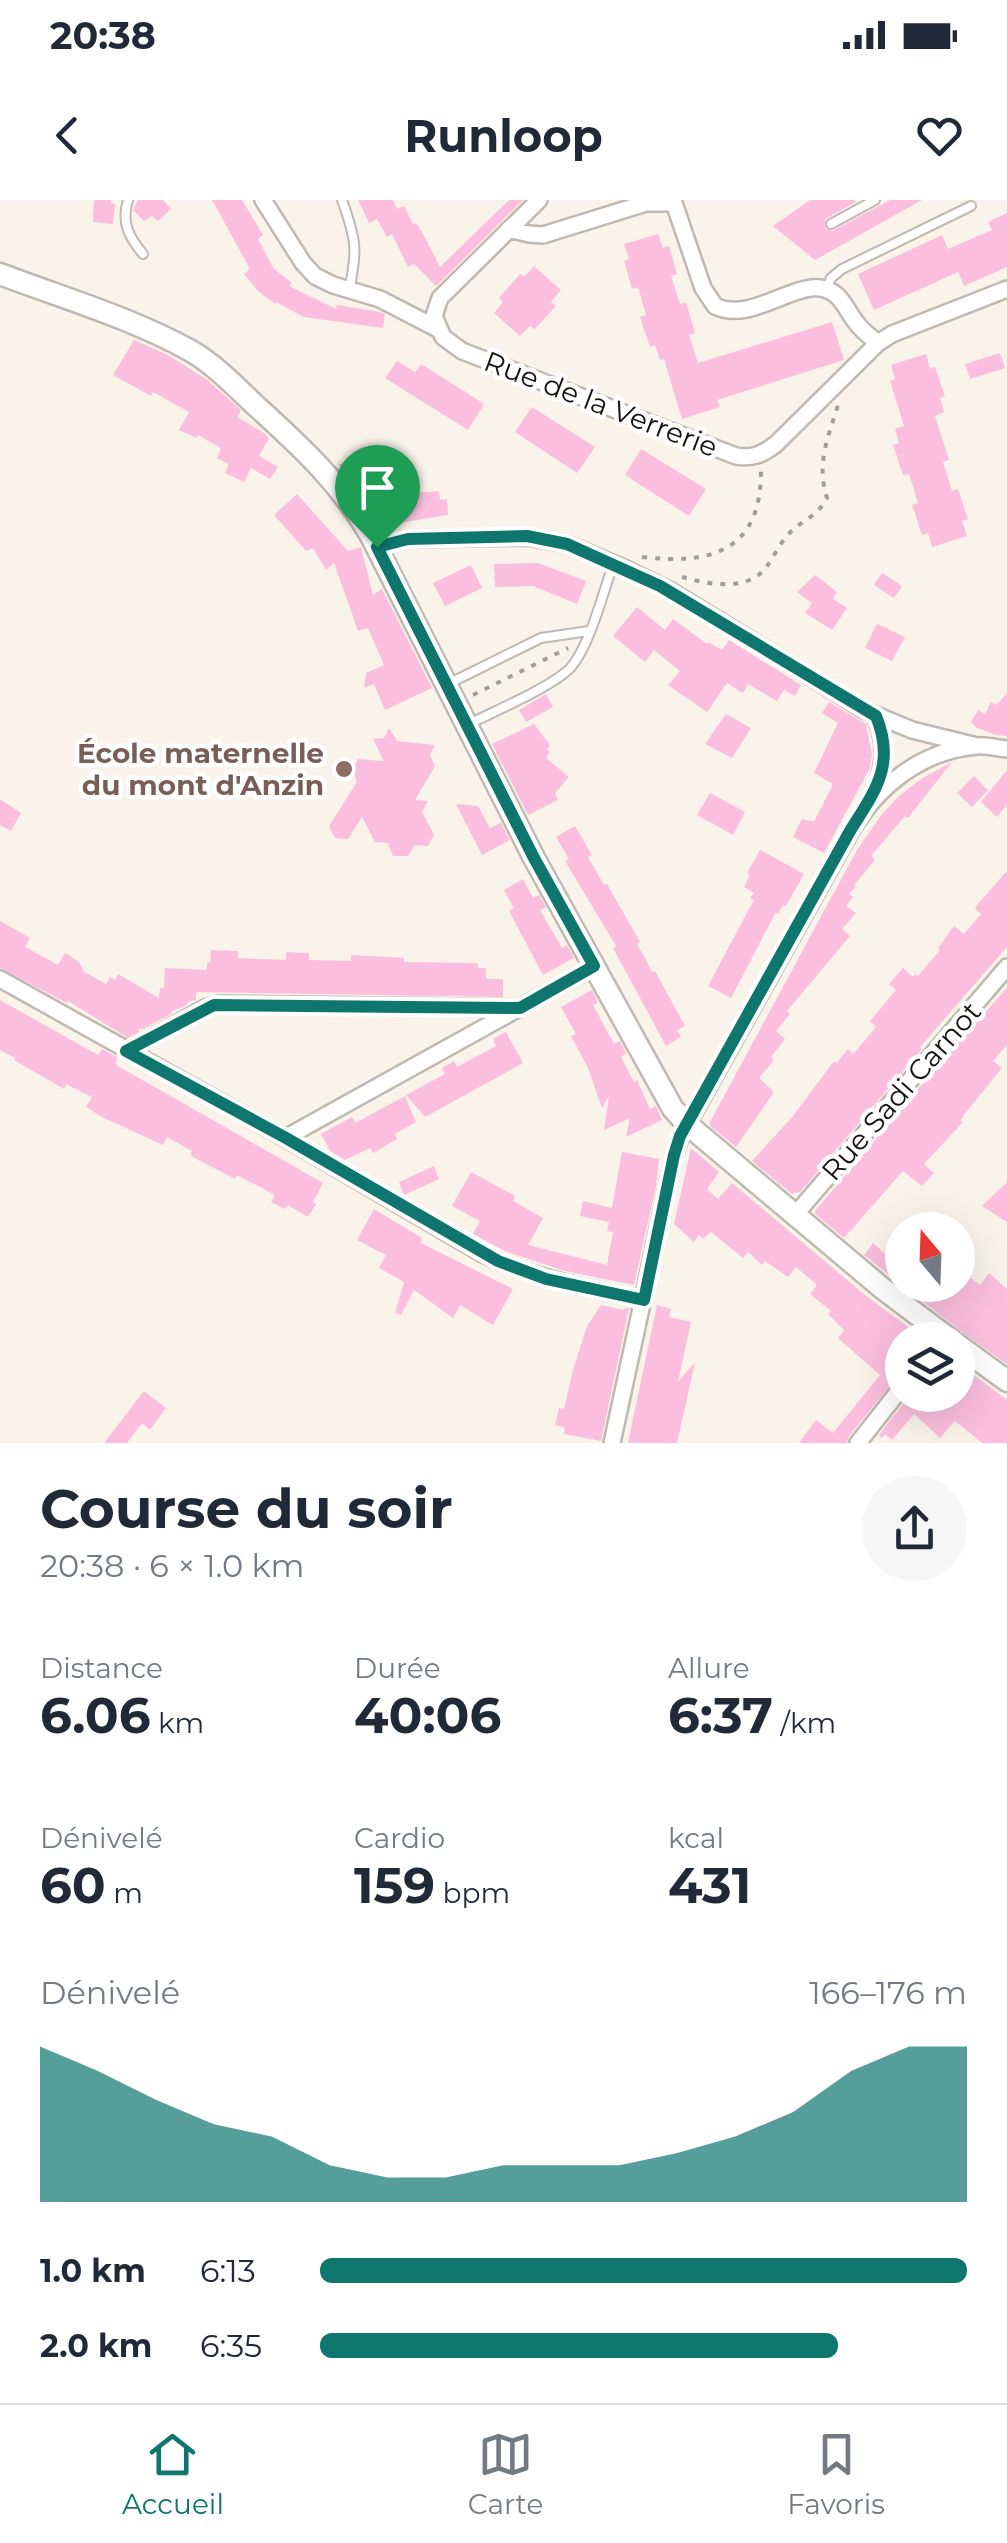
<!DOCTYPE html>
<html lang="fr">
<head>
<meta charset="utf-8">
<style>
	:root { --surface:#fff; --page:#f6f6f7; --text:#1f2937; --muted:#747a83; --line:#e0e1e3; --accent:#0f766e }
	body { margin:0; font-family:Montserrat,sans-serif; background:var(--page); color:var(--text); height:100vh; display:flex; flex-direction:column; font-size:38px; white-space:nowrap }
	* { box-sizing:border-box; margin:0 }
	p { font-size:32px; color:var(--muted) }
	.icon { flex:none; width:55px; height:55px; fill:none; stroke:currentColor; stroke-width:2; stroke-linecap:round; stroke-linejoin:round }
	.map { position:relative; height:1243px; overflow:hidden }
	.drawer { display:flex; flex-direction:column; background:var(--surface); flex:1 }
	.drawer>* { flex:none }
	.needle { width:65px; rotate:341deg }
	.buttons { position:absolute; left:885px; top:1012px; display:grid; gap:20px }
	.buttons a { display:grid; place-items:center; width:90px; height:90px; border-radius:50%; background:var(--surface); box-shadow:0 10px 40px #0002; font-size:50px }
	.pin { position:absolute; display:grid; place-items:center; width:85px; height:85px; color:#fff; margin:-102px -42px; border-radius:50% 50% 50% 0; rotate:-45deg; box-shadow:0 0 10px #0007 }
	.pin .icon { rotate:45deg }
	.round { display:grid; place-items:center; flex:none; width:105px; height:105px; border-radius:52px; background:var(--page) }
	.headline { display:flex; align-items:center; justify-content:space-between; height:170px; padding:0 40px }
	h1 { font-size:55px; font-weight:700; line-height:75px }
	.figures { display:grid; grid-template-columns:repeat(3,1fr); gap:15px; height:170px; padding:10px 40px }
	.figures div { display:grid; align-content:center }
	.figures b { font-size:50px; font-weight:700 }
	.figures small { font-size:28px; font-weight:400 }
	.figures p { font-size:28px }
	.chart { height:280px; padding:20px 40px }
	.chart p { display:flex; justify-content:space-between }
	.chart svg { width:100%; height:180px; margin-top:10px; fill:var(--accent); opacity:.7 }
	ul { padding:0 40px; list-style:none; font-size:32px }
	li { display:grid; grid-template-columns:160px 120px 1fr; align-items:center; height:75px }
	li i { height:25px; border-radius:12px; background:var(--accent) }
	.status { display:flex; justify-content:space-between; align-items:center; height:70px; padding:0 50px; background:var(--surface); direction:ltr }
	.status svg { height:28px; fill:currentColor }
	header { display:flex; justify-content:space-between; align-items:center; height:130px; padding:0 40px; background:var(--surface); font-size:45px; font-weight:700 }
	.tabs { display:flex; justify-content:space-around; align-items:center; height:140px; border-top:2px solid var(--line); background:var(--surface); font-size:28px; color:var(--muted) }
	.tabs a { display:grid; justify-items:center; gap:5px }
	.tabs .current { color:var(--accent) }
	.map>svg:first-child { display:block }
</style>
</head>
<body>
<div class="status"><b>20:38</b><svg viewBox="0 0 49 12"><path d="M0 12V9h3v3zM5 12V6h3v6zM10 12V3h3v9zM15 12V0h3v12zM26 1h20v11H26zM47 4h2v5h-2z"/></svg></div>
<header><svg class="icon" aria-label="back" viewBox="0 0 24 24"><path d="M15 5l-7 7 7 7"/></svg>Runloop<svg class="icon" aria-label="heart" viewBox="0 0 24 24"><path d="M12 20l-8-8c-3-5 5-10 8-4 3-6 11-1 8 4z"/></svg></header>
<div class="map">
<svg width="1007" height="1243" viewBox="0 0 1007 1243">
	<rect width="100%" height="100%" fill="#faf3ea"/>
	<path fill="#fbbede" d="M 94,0 L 111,0 L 111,3 L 115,4 L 113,24 L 93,22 Z
		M 138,0 L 163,0 L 171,9 L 158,21 L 152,16 L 144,21 L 133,10 Z
		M 212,0 L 242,0 L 263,35 L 258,39 L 274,69 L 292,83 L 289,86 L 336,109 L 337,105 L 380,112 L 385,114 L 383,128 L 304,117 L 276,102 L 275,104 L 258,91 L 244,74 L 250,69 Z
		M 358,0 L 393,0 L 397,9 L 404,6 L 413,24 L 416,23 L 421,30 L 440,67 L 509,0 L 523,0 L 436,86 L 414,64 L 408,67 L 392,34 L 387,37 L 377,19 L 369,23 Z
		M 810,0 L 854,0 L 856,2 L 825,19 L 825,28 L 832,31 L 890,0 L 922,0 L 815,60 L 773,26 Z
		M 1007,13 L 1007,67 L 964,86 L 958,72 L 874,110 L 858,74 L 942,35 L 948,49 L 992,30 L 988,22 Z
		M 658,34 L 663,48 L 669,46 L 677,74 L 671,76 L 680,104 L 686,102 L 695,133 L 689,135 L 698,163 L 832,122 L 844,160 L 717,200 L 720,207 L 682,219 L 664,159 L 660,160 L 655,145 L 650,147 L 640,117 L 646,115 L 638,87 L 632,89 L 624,61 L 629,59 L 624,44 Z
		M 534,66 L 561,90 L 551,102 L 556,106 L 535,129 L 530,126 L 520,136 L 494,113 L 503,102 L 499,98 L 520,74 L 524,77 Z
		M 134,140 L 168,155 L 206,179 L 241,210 L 237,217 L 264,233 L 269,238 L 259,256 L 278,267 L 270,279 L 251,268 L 244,282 L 225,273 L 229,264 L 217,258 L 221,248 L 198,235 L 197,238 L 179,230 L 189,212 L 153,192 L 151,196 L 113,175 Z
		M 1000,153 L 1005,168 L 970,179 L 965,164 Z
		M 926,154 L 930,168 L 935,167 L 945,196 L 940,198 L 944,212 L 935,216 L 949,260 L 943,262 L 952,291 L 958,289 L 968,319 L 962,321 L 967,336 L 932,347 L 928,333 L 922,335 L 912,305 L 918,303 L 909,274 L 903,275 L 893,245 L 899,243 L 895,229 L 904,226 L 890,181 L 895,179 L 891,165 Z
		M 397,161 L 415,172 L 421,164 L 484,204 L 468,230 L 385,178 Z
		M 532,207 L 595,247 L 577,273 L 515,232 Z
		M 641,249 L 706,289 L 689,316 L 625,275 Z
		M 338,264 L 363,264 L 383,289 L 412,287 L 413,293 L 439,291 L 440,300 L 447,299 L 448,315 L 381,326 Z
		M 297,294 L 348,351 L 361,347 L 373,395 L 382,389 L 432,488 L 385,510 L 374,484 L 364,488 L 366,473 L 384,465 L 368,428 L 358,431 L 334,363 L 326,370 L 313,348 L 306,351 L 274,315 Z
		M 538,363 L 586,381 L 577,404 L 533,386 L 495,387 L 494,364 Z
		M 471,365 L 482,388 L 445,406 L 433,383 Z
		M 882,373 L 902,386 L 894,398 L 874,385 Z
		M 815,375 L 837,392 L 833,399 L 847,408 L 832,430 L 805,413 L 812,403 L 797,392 Z
		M 637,407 L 665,430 L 673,419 L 707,444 L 708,442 L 722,450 L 729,440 L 801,485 L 795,496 L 784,490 L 777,501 L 748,484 L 743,493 L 727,483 L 707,512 L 668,485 L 680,471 L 654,450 L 645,462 L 613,436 Z
		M 877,424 L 905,437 L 892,461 L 865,448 Z
		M 1007,493 L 1007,536 L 996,535 L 977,528 L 971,522 L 978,510 L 985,514 L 991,502 L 997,505 Z
		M 546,494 L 553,507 L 526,522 L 519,510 Z
		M 829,502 L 866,524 L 872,555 L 870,568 L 824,653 L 793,637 L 802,619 L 814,622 L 833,584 L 814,573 L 838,523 L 822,513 Z
		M 726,514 L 751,528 L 732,558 L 705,544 Z
		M 534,524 L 550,545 L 547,550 L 550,552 L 546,558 L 569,577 L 555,593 L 558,600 L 528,615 L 492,544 Z
		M 389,528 L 397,541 L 435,545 L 430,555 L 435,566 L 415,600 L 428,601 L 422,612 L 434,635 L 428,646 L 415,645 L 408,656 L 393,656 L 388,643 L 375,642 L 362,617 L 348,639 L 335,638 L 329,626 L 357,582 L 352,570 L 358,559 L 384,561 L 373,539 L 384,538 Z
		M 952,562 L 908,618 L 905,616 L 871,656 L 875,660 L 854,685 L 856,686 L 849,694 L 853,697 L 846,706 L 856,713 L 842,729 L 850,736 L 787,811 L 790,814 L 776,831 L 785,839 L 771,857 L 774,860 L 759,878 L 774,892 L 736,947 L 710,926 L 710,922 L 857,650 L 882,614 L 899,596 L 921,579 Z
		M 1007,570 L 1007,605 L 997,617 L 981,602 Z
		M 974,576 L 988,590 L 972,607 L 957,593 Z
		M 710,593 L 745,612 L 733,635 L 697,615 Z
		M 0,599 L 21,613 L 11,631 L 0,625 Z
		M 456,604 L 478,606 L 490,628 L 501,623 L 510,640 L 482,655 Z
		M 575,626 L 592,655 L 588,657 L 604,685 L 607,684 L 640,742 L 637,744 L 645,758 L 652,772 L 655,771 L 685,826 L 677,830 L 681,837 L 666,846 L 613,748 L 616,746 L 565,661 L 569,659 L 556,637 Z
		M 760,650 L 804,674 L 786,706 L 783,705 L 778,714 L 776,712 L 731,798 L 708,786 L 754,700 L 750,698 L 754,693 L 744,687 L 750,675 L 747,673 Z
		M 1007,671 L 1007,747 L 920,847 L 922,849 L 800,992 L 792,994 L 752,961 L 793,916 L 834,861 L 837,863 L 848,849 L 853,854 L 876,827 L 870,821 L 896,790 L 889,784 L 903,768 L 913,777 L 915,774 L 918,776 L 940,750 L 938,748 L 954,726 L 964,734 L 981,714 L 975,709 L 977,705 Z
		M 523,679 L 533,698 L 539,695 L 546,707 L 540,710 L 562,748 L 567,745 L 574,758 L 543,775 L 509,711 L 514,708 L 504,690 Z
		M 0,721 L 30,738 L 25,747 L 58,765 L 65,753 L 79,762 L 84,772 L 106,784 L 110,777 L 115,780 L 118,774 L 159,798 L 160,788 L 164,788 L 165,768 L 207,770 L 207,763 L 210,763 L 211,750 L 238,751 L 238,758 L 286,760 L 286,752 L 309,753 L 309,760 L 351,761 L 351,755 L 404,758 L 404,762 L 478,763 L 478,768 L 486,768 L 486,779 L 503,779 L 503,797 L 196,792 L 196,800 L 187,802 L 187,805 L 172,811 L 171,814 L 143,829 L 139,829 L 139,832 L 128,838 L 68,801 L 67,803 L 0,768 Z
		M 1007,788 L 1007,845 L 993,861 L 1002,868 L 963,916 L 961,921 L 963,922 L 924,964 L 934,973 L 922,986 L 903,971 L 844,1038 L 815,1014 L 815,1011 L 939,864 Z
		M 592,790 L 598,802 L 593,805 L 614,844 L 620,841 L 626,853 L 621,857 L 634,882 L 637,880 L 650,909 L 656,906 L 662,920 L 626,937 L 630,918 L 604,930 L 609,896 L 602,908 L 588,868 L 571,836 L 576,834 L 561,807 Z
		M 0,800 L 98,855 L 102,849 L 117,857 L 116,865 L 323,983 L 313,1002 L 316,1004 L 308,1017 L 288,1005 L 285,1009 L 271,1002 L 275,995 L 237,975 L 235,979 L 193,957 L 190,954 L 192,951 L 167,937 L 163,945 L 102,917 L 86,907 L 92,897 L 66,884 L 64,889 L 14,860 L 15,858 L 0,850 Z
		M 506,832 L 523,863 L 425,917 L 406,895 L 445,874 L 442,868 L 454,861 L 457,867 L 496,846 L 493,839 Z
		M 405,896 L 416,922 L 395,934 L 397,939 L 373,953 L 370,948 L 345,960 L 331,952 L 321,934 L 352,917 L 355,923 Z
		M 691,948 L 719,972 L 707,989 L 718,999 L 732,983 L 865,1095 L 926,1140 L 902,1140 L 902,1171 L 849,1236 L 847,1243 L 799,1243 L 816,1220 L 833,1233 L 880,1175 L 838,1138 L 844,1130 L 828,1114 L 831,1111 L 810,1094 L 817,1085 L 796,1067 L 788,1077 L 765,1061 L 762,1065 L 748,1052 L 743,1058 L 711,1032 L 703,1039 L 699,1035 L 694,1042 L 674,1024 Z
		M 622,952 L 659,959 L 656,986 L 634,1085 L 565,1071 L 507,1052 L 473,1034 L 480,1021 L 452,1006 L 471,972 L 515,996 L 513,1001 L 543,1018 L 528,1045 L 607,1065 L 613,1032 L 607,1031 L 609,1022 L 580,1016 L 583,1001 L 612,1008 Z
		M 434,966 L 439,979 L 404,995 L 399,982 Z
		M 1007,982 L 1007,1022 L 982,1006 Z
		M 374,1009 L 422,1038 L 421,1043 L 513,1089 L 493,1125 L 460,1105 L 453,1118 L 414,1090 L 401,1115 L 395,1113 L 404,1082 L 379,1068 L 386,1055 L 357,1040 Z
		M 873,1043 L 902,1069 L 902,1085 L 958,1085 L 958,1068 L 980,1085 L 989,1073 L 1007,1089 L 1007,1164 L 962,1132 L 864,1055 Z
		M 601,1105 L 623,1110 L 626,1108 L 629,1108 L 601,1241 L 564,1234 L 565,1227 L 555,1225 L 559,1208 L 564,1209 L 573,1170 L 587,1126 Z
		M 657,1105 L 671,1109 L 669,1117 L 691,1122 L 678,1182 L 695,1162 L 677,1243 L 628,1243 Z
		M 958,1163 L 1007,1200 L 1007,1243 L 982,1243 L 955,1221 L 940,1238 L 914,1214 L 892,1240 L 885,1234 L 882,1238 L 879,1235 L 910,1195 L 958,1195 Z
		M 144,1191 L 166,1208 L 150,1230 L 142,1223 L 127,1243 L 104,1243 Z"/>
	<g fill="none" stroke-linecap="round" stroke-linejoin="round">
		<g stroke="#c0b9b1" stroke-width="12">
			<path id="service" d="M 128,0 C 121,23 129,37 143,54
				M 342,0 C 356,39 358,50 349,90
				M 831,24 L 875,0
				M 826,89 L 831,78 L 842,69 L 971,6
				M 450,483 L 541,438 L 589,431
				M 471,523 C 495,511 556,485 572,466 C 590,444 603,393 613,365"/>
		</g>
		<g stroke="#c0b9b1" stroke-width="20">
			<path id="minor" d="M 263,0 L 303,63 L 315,76 L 333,85 L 380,99 L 438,129
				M 539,0 L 440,98 L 434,116 L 443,137 L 462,151 L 736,256 C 753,259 763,254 776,244 L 878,143 L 892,134 L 1007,89
				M 673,0 L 703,88 L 715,106 C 753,125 799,75 830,91 C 842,96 847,111 855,121 C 861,130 869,136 878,143
				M 509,29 L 529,34 L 543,35 L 646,3 L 674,3
				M 377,347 L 408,339 L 527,337 L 567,344 L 626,369 L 671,391 L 864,510 L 912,530 L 973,545
				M 874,593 C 885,566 887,543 875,516
				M 0,779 L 285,938 L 483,1054 C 534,1079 589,1088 644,1100
				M 127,851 L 205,808 L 220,804 L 520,808
				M 285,938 L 593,767
				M 795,1015 L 1007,767
				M 612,1243 L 674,955 L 681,936 L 851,631 C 878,586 921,551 976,546 C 986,545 997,548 1007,549
				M 858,1243 L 902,1187"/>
		</g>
		<g stroke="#c0b9b1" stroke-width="25">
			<path id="tertiary" d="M 0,74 C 63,98 132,118 191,151 C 215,165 235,186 255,205 C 299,245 341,283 371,336 L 534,658 L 673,909 L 688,925 L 882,1088 L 951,1140
				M 958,1145 L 1007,1181"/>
		</g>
		<path stroke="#a39d97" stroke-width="4" stroke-dasharray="5 8" stroke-linecap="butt" d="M 642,357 C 712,365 761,351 761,271
			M 682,377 C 707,384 745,392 765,369 C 773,359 778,346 787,336 C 800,320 816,319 827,298 C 816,263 828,238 838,205
			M 473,495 L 568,448"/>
		<use href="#service" stroke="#fff" stroke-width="8"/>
		<use href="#minor" stroke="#fff" stroke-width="15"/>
		<use href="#tertiary" stroke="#fff" stroke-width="20"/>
	</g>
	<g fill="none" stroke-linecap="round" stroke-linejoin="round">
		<g stroke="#fff" stroke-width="20">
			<path id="route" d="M 527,336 L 567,344 L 660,386 L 876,516 C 896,565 875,591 850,631 L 680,936 L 674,955 L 644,1100 L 546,1079 L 498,1061 L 286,938 L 126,851 L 214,805 L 520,808 L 594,766 L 534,658 L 377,347 L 408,339 Z"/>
		</g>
		<use href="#route" stroke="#0f766e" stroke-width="12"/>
	</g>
	<circle fill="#8d6e63" stroke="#fff" stroke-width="4" cx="344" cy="569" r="10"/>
	<g text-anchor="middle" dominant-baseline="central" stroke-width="9" stroke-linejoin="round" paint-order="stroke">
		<g font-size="28" fill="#14110e" stroke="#fff">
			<text transform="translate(601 204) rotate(21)">Rue de la Verrerie</text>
			<text transform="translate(901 891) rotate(-49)">Rue Sadi Carnot</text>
		</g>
		<g font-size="28" font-weight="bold" fill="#785e54" stroke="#fff" text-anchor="end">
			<text x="324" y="553">École maternelle<tspan x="324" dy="32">du mont d'Anzin</tspan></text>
		</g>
	</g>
</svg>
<div class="buttons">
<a><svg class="needle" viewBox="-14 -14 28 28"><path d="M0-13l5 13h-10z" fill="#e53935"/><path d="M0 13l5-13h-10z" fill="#747a83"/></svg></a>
<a><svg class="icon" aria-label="layers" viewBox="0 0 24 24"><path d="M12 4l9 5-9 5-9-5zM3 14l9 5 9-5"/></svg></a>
</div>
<div class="pin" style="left:377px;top:347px;background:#1e9e55"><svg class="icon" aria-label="arrive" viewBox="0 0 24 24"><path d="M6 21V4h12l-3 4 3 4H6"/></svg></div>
</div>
<section class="drawer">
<div class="headline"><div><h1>Course du soir</h1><p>20:38 · 6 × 1.0 km</p></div><a class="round"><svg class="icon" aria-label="share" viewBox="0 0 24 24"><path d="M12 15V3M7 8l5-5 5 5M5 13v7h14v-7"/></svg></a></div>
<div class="figures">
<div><p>Distance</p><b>6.06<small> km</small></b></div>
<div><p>Durée</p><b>40:06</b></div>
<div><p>Allure</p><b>6:37<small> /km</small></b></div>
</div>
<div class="figures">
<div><p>Dénivelé</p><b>60<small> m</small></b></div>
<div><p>Cardio</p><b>159<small> bpm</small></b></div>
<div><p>kcal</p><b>431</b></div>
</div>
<div class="chart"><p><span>Dénivelé</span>166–176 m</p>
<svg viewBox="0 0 160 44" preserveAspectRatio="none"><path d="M0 44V6L10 12L20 19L30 25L40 28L50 35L60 38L70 38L80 35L90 35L100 35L110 32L120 28L130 22L140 12L150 6L160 6V44z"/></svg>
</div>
<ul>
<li><b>1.0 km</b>6:13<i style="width:100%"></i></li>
<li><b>2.0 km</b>6:35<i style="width:80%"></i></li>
</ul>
</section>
<nav class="tabs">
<a class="current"><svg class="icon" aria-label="home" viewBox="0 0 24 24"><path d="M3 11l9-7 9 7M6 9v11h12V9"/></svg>Accueil</a>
<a><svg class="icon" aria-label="map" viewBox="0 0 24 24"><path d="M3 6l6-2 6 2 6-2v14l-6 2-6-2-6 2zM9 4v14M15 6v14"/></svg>Carte</a>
<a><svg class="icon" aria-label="saved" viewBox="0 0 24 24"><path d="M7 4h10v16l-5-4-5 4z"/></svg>Favoris</a>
</nav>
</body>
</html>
